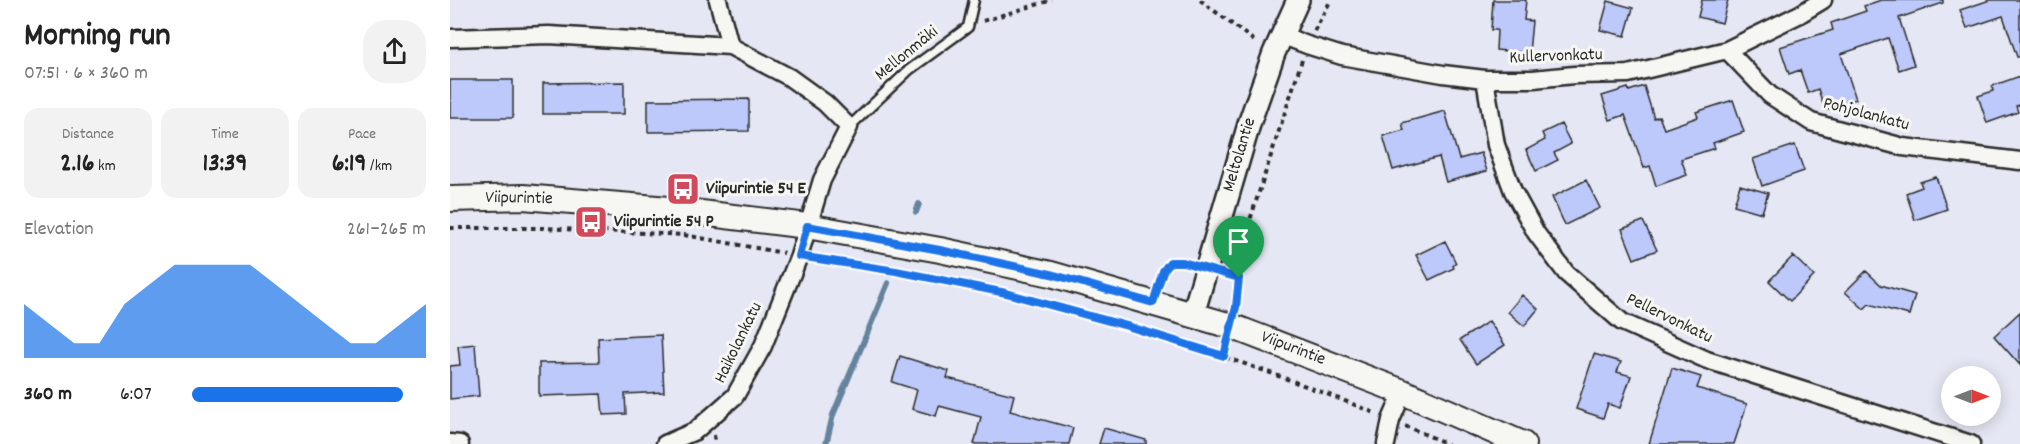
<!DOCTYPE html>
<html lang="en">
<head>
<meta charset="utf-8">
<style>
	:root { --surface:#fff; --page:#f2f2f2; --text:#222; --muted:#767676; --accent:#1a73e8 }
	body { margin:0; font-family:Dekko,sans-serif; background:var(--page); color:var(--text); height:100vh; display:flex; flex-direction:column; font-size:22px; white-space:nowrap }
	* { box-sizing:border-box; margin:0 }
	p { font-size:20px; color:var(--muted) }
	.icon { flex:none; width:33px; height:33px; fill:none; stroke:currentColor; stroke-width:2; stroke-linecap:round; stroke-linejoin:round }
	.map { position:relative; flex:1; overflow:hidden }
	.details { display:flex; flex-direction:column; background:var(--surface); width:450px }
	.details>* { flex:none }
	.needle { width:39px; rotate:90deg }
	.buttons { position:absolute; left:1491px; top:366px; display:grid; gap:12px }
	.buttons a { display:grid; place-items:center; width:60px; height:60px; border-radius:50%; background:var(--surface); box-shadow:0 3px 15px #0003; font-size:30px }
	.pin { position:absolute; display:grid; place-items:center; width:51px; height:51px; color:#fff; margin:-62px -26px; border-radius:50% 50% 50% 0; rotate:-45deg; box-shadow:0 0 6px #0007 }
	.pin .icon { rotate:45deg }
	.round { display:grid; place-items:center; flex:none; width:63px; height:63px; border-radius:24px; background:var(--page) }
	.headline { display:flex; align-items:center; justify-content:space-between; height:102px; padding:0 24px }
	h1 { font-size:33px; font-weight:800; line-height:45px }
	.stats { display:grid; grid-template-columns:repeat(3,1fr); gap:9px; height:102px; padding:6px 24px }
	.stats div { display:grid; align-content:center; border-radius:15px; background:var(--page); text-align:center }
	.stats b { font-size:26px; font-weight:800 }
	.stats small { font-size:16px; font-weight:400 }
	.stats p { font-size:16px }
	.chart { height:168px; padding:12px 24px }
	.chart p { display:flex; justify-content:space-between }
	.chart svg { width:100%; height:108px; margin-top:6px; fill:var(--accent); opacity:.7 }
	ul { padding:0 24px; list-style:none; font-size:20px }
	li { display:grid; grid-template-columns:96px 72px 1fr; align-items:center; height:45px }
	li i { height:15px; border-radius:8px; background:var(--accent) }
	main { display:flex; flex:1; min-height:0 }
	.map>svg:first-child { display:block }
</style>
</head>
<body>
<main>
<section class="details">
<div class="headline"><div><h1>Morning run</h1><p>07:51 · 6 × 360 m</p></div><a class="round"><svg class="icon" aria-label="share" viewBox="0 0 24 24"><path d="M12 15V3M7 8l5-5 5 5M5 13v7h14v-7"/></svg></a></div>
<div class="stats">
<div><p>Distance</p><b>2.16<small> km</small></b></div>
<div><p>Time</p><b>13:39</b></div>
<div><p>Pace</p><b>6:19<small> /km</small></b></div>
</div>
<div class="chart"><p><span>Elevation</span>261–265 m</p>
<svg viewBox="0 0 160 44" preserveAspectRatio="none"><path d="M0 44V22L10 30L20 38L30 38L40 22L50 14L60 6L70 6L80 6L90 6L100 14L110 22L120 30L130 38L140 38L150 30L160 22V44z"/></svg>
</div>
<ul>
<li><b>360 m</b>6:07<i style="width:90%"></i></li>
</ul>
</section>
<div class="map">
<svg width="1570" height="444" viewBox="0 0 1570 444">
	<rect width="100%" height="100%" fill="#e5e8f4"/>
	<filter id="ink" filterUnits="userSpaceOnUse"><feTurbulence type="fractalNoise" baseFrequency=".0167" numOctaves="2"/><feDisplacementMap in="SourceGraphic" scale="12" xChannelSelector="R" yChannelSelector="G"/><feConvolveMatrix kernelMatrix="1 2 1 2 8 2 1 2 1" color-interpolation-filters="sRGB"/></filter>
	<g filter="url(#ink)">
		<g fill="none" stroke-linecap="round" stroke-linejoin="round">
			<path stroke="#66839d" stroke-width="6" d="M 466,212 L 469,204
				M 376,444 L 383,415 L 438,283"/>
		</g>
		<path fill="#bcc9fa" stroke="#2b2b2b" stroke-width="1.5" d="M 1043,0 L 1076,0 L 1074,20 L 1082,21 L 1079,53 L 1046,50 L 1047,30 L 1041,30 Z
			M 1252,0 L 1278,0 L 1272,23 L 1248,17 Z
			M 1431,0 L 1493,0 L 1493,3 L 1449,18 L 1464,65 L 1449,70 L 1438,38 L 1391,54 L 1406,99 L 1375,110 L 1368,89 L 1358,93 L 1350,70 L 1339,74 L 1330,47 L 1383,30 L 1381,23 L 1416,11 L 1414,6 Z
			M 1540,0 L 1570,0 L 1570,57 L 1567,57 L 1553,16 L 1517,28 L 1510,10 Z
			M 1158,1 L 1183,8 L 1175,36 L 1150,30 Z
			M 1570,76 L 1570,105 L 1566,106 L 1568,112 L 1537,123 L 1528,96 L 1543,91 L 1542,86 Z
			M 0,80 L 63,80 L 63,118 L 0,118 Z
			M 174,82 L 174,114 L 93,114 L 93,83 Z
			M 1194,86 L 1204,118 L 1209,116 L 1214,129 L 1248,117 L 1246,112 L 1283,100 L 1294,132 L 1263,143 L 1265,148 L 1231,159 L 1237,175 L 1206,186 L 1200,166 L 1194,168 L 1175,115 L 1160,120 L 1152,96 L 1178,88 L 1179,91 Z
			M 299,99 L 299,131 L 198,132 L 198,100 Z
			M 995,111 L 1009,159 L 1031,153 L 1037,171 L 996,182 L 989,157 L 943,170 L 933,136 L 954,130 L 952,123 Z
			M 1111,124 L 1121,144 L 1104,153 L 1108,160 L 1086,171 L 1076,150 L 1095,140 L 1092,133 Z
			M 1345,145 L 1354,171 L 1312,186 L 1303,159 Z
			M 1486,177 L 1497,209 L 1465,220 L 1456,193 L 1472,187 L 1470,182 Z
			M 1136,180 L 1150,208 L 1115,225 L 1102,197 Z
			M 1290,185 L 1318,193 L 1312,213 L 1284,205 Z
			M 1193,221 L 1207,250 L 1184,259 L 1172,229 Z
			M 995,241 L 1006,263 L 1003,266 L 1004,268 L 979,280 L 966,255 Z
			M 1343,256 L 1364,276 L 1340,301 L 1319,281 Z
			M 1416,271 L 1431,285 L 1465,295 L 1459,315 L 1419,304 L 1414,309 L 1395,292 Z
			M 1072,295 L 1088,309 L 1074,326 L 1058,312 Z
			M 1570,312 L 1570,365 L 1544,336 Z
			M 1039,321 L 1055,345 L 1026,364 L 1010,340 Z
			M 211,335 L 214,392 L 175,394 L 176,414 L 153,415 L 151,394 L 89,396 L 89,363 L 149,362 L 148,338 Z
			M 25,344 L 29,396 L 0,399 L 0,366 L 10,365 L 8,346 Z
			M 1144,354 L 1171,362 L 1167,372 L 1181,376 L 1170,408 L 1158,404 L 1153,418 L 1126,409 Z
			M 450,356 L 499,371 L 497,378 L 564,395 L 560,411 L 623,428 L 619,444 L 524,444 L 531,417 L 489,406 L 486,416 L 462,409 L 467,390 L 442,382 Z
			M 1222,368 L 1251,377 L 1247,388 L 1297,404 L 1284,444 L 1199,444 Z
			M 654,428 L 696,440 L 696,444 L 649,444 Z"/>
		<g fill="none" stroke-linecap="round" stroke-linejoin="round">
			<g stroke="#2b2b2b" stroke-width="13">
				<path id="service" d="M 399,127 L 459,70 L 518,27 L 524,0"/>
			</g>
			<g stroke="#2b2b2b" stroke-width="21">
				<path id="minor" d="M 268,0 L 280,46
					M 831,35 L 857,45 L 892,56 L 993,74 L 1035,79 L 1083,79 L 1124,75 L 1178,74 L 1277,50 L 1350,14 L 1373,0
					M 0,38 L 99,35 L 280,46 L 339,77 L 375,103 L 399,127 L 372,180 L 349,256 L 313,346 L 285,396 L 245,431 L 215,444
					M 1277,50 L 1320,95 L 1361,122 L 1453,147 L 1570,161
					M 1035,79 L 1046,145 L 1063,191 L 1086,233 L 1116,273 L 1172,322 L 1257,360 L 1521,444
					M 0,443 L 10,444
					M 936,444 L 941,420 L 953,392"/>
			</g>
			<g stroke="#2b2b2b" stroke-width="26">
				<path id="tertiary" d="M 743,314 L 800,121 L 824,53 L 848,0"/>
			</g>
			<g stroke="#2b2b2b" stroke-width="28">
				<path id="secondary" d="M 0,199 L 73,197 L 219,209 L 357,226 L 490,250 L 601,274 L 781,326 L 953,392 L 1073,444"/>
			</g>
			<path stroke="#2b2b2b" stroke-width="4" stroke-dasharray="4.5 4.5" stroke-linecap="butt" d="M 750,0 L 807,43
				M 533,21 L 602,0
				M 864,31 L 881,0
				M 0,228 L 93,228 L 234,235 L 334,253
				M 365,259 C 429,268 494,278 557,293 C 683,324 806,365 925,413
				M 775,274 L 789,278
				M 708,286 L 713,271 L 720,262 L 739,264
				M 786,307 L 791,263 L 799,223 L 852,60
				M 955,426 L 998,444
				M 264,435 L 265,444"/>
			<use href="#service" stroke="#f6f6f2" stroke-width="8"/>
			<use href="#minor" stroke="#f6f6f2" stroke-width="16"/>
			<use href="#tertiary" stroke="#f6f6f2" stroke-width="21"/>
			<use href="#secondary" stroke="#f6f6f2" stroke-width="24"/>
		</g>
	</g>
	<g fill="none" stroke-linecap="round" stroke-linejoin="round" filter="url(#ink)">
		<g stroke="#fff" stroke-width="12">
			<path id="route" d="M 357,226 L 490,250 L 601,274 L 703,303 L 713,271 L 720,262 L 733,262 L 789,278 L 786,307 L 774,356 L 677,326 L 556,293 L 446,271 L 349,256 Z"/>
		</g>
		<use href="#route" stroke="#1a73e8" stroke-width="8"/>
	</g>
	<defs>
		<g id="bus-square" transform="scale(1.725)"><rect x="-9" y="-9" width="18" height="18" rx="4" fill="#d1495b" stroke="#f6f6f2"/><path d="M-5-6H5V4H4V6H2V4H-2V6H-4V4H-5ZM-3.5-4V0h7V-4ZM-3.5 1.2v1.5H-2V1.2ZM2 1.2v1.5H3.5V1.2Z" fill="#fff"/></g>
	</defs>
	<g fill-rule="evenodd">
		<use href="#bus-square" x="233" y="189"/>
		<use href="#bus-square" x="141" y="222"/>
	</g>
	<g text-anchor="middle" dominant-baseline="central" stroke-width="6" stroke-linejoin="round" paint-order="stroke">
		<g font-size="18" fill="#2b2b2b" stroke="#f6f6f2">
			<text transform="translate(457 54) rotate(-39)">Mellonmäki</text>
			<text transform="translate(1106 57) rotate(-2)">Kullervonkatu</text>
			<text transform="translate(1416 115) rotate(15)">Pohjolankatu</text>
			<text transform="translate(790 155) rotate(-73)">Meltolantie</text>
			<text transform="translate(69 199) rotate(1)">Viipurintie</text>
			<text transform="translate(1219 319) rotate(26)">Pellervonkatu</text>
			<text transform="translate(289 343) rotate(-64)">Haikolankatu</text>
			<text transform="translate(843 349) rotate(21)">Viipurintie</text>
		</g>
		<g font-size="18" font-weight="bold" fill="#2b2b2b" stroke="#f6f6f2" text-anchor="start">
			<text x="256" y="189">Viipurintie 54 E</text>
			<text x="164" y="222">Viipurintie 54 P</text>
		</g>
	</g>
</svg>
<div class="buttons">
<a><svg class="needle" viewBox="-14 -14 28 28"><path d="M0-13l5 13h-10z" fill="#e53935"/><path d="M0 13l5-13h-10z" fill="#767676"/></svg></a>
</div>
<div class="pin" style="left:789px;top:278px;background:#1e9e55"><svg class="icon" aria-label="arrive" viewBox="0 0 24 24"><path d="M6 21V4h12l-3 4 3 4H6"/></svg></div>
</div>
</main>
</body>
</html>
